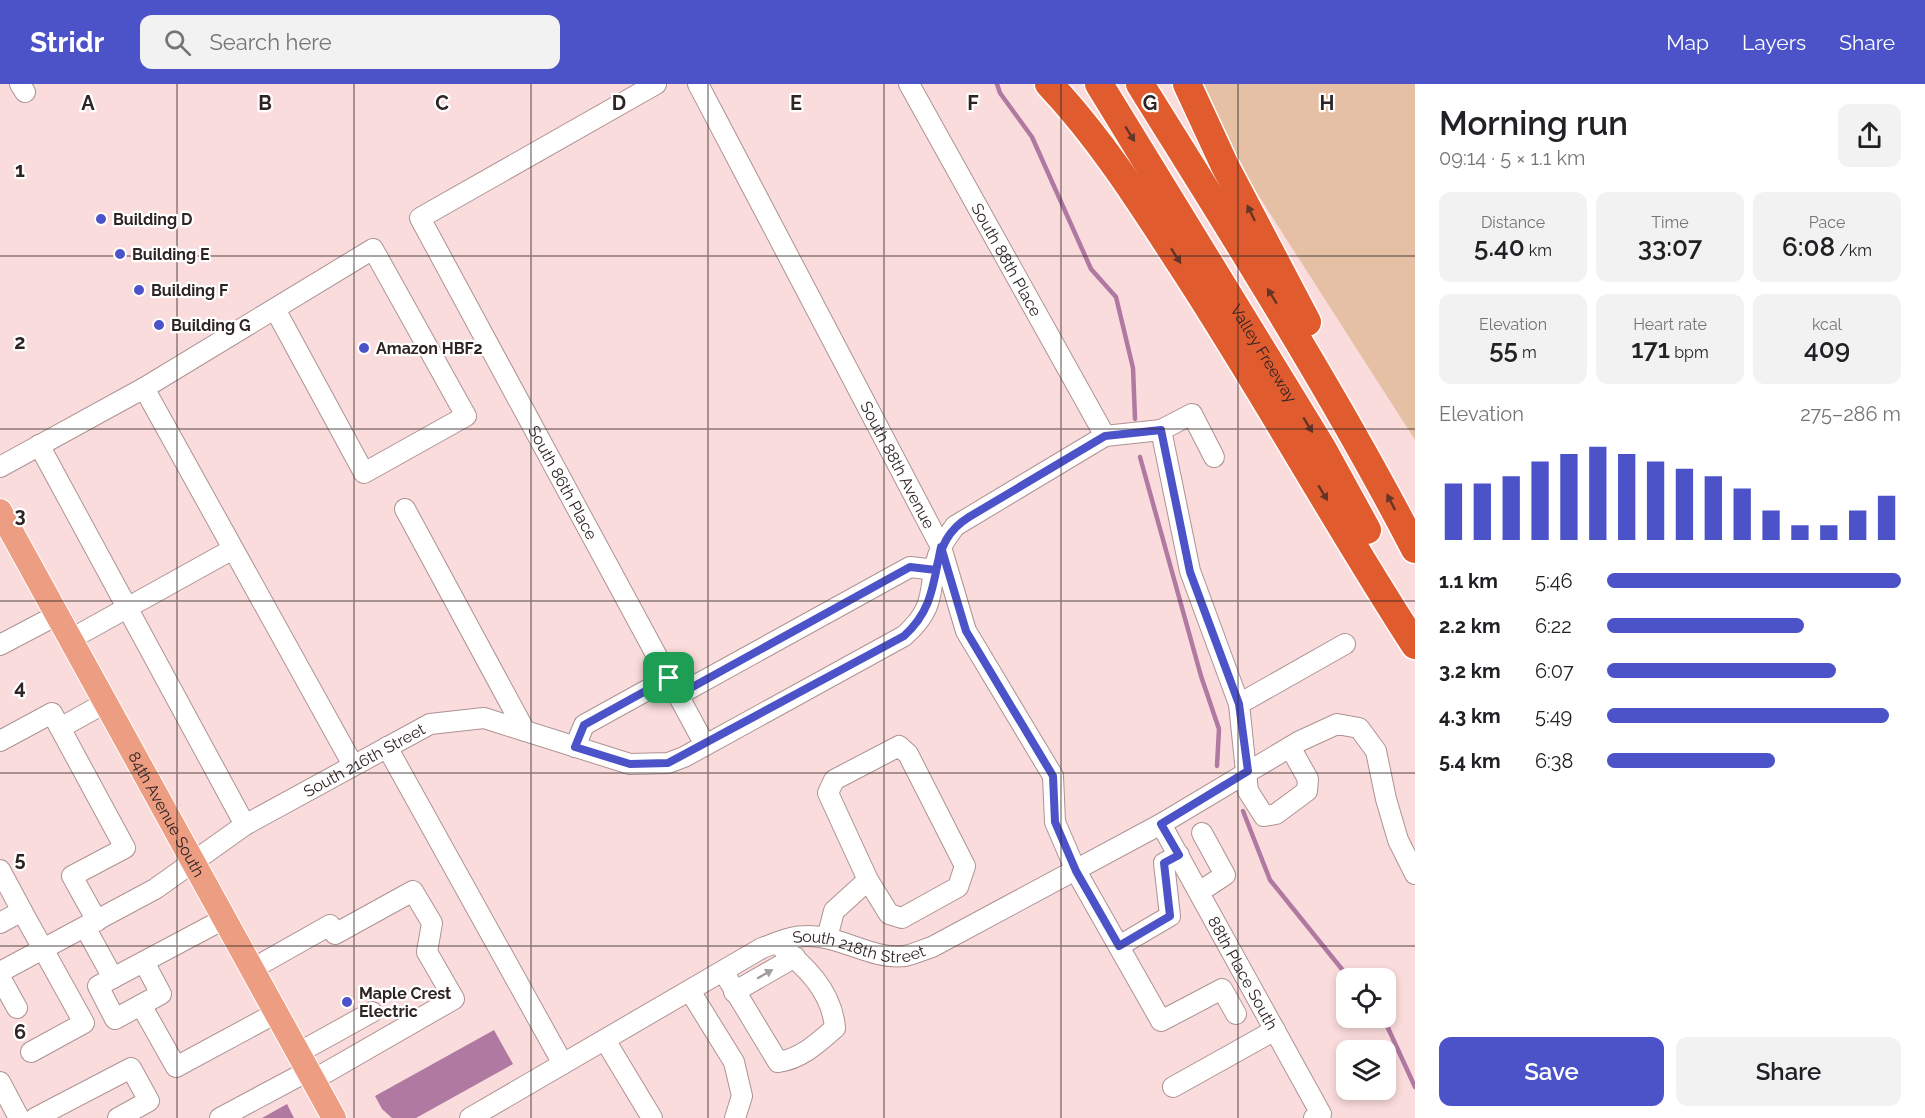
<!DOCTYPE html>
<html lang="en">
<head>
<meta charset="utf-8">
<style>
	:root { --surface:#fff; --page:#f2f2f2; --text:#202124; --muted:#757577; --accent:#4c53c9 }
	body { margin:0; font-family:Raleway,sans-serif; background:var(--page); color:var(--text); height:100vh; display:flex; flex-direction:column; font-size:22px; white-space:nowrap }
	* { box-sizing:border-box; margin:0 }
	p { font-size:20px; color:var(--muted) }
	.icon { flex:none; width:33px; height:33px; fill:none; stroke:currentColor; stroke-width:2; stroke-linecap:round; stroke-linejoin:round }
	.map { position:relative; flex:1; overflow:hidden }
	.drawer { display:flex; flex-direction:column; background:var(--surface); width:510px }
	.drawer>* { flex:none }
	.buttons { position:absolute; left:1336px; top:884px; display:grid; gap:12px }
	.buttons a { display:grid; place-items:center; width:60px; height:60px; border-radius:12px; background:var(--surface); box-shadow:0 3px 9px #0003; font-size:30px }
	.pin { position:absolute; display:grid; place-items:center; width:51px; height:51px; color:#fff; margin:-26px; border-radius:12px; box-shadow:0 3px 9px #0006 }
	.round { display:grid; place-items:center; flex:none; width:63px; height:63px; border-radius:12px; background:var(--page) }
	.headline { display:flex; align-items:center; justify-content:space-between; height:102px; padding:0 24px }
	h1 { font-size:33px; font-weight:600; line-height:45px }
	.stats { display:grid; grid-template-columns:repeat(3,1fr); gap:9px; height:102px; padding:6px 24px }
	.stats div { display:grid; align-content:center; border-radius:12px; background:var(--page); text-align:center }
	.stats b { font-size:26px; font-weight:600 }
	.stats small { font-size:16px; font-weight:400 }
	.stats p { font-size:16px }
	.chart { height:168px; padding:12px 24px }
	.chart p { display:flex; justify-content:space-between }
	.chart svg { width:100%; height:108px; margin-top:6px; stroke:var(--accent); stroke-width:6 }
	.button { display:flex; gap:12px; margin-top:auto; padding:12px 24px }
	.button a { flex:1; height:69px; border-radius:12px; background:var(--accent); color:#fff; font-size:24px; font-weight:600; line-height:69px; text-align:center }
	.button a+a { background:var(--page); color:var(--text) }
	ul { padding:0 24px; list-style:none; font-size:20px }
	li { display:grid; grid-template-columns:96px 72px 1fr; align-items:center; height:45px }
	li i { height:15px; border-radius:8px; background:var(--accent) }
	header { display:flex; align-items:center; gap:36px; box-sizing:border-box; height:84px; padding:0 30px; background:var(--accent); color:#fff }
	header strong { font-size:28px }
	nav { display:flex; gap:33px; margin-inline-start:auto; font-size:21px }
	.search { width:420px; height:54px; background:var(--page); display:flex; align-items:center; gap:15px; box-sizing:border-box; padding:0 21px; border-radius:12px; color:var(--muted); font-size:22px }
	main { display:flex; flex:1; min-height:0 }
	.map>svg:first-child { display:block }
</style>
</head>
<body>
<header>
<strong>Stridr</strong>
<div class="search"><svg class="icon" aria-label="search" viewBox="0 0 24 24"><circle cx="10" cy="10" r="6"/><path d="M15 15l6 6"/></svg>Search here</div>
<nav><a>Map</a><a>Layers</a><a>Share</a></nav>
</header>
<main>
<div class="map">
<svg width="1415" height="1034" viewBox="0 0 1415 1034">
	<rect width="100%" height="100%" fill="#fbdcdc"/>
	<path fill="#e5c0a4" d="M 1187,0 L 1415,0 L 1415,356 Z"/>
	<path fill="#b079a1" d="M 494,946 L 513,980 L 416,1034 L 392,1034 L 382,1025 L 375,1012 Z
		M 287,1020 L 294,1034 L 262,1034 Z"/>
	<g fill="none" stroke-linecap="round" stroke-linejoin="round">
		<path stroke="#b079a1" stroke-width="4.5" d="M 997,0 L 1000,9 L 1032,53 L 1091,185 L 1116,213 L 1133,284 L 1135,335
			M 1140,373 L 1201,592 L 1219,645 L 1217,682
			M 1243,727 L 1270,796 L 1349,894
			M 1379,933 L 1388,944 L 1415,1003"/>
		<g stroke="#ae9292" stroke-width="22">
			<g id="minor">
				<path d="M 20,0 L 25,8"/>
				<path id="s1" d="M 656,0 L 420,134 L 705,661"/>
				<path id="s2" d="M 698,0 L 941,463 L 966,547 L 1053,692 L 1055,738 L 1076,787 L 1161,937 L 1222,905 L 1236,930"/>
				<path id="s3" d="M 909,0 L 1105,352"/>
				<path d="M 144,304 L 373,165 L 466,332 L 364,389 L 275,225"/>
				<path d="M 1161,346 L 1192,330 L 1214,373"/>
				<path d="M 39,361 L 245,741"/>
				<path d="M 0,383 L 144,304 L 353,681"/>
				<path d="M 405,425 L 525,647"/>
				<path d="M 71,555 L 233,465"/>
				<path d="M 0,561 L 57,531"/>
				<path d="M 678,611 L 910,483 L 936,486"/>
				<path d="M 1239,620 L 1345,560"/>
				<path d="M 60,644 L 105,619"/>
				<path d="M 0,657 L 52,629 L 125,764 L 72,792 L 97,837"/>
				<path d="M 387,663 L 563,980"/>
				<path d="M 575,663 L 584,641 L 669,594"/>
				<path id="s4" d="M 1161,740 L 1321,1030 L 1314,1034"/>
				<path d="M 0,786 L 22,827"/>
				<path d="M 1199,808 L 1225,791 L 1202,749"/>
				<path d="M 0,839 L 22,827 L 84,939 L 31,968"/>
				<path d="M 85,843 L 113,894 L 224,835"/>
				<path d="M 827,854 L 834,827 L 868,796 L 828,709 L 834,696 L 899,662 L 908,670 L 965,782 L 958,803 L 902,834 L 889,830 L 868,796"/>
				<path d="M 1119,862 L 1170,832 L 1164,779 L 1179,771"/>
				<path d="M 252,885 L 330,841 L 335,850 L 413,807 L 432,839 L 427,868 L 454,915 L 313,996"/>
				<path d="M 723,887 L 778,978 C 801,975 818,959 835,944 C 832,907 805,881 776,859"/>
				<path id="s5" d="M 0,888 L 155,805 L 245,741 L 430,640 L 484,634 L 630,680 L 668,679 L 684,673 L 904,552 C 943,518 924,499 942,462 C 945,455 951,448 955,442 L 1105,352 L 1161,346 L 1190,487 L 1239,620 L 1248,707 L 1264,732 L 1276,730 L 1307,707 L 1308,695 L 1290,663"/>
				<path d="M 0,893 L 17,924"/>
				<path d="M 113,894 L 98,902 L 115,935 L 161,910 L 144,878"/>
				<path d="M 690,907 L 734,978 L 742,1012 L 735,1034"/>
				<path d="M 734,908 L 795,873"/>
				<path d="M 141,921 L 176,983 L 276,929"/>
				<path d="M 605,956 L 652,1034"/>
				<path d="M 298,969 L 372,928"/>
				<path d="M 0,998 L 19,1034"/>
				<path d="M 1173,1003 L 1275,946"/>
				<path d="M 35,1034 L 131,984 L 149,1017 L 118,1034"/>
				<path d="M 220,1034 L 308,987"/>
				<path id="s6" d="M 470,1034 L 762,864 C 776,859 791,852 806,852 C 841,851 871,876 905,872 C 914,870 923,866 932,863 L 1161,740 L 1300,657 L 1337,640 L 1359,644 L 1376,667 L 1386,715 L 1398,756 L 1415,790"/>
			</g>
		</g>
		<g stroke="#fff" stroke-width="26">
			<g id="major">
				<path id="s7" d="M 0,427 L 334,1034"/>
			</g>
		</g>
		<g stroke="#fff" stroke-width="31">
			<g id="highway">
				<path d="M 1049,0 C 1100,54 1140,117 1180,179 C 1262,304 1334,436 1415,561"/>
				<path id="s8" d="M 1099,0 L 1322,364 L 1367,446"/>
				<path d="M 1140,0 C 1235,153 1332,305 1415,465"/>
				<path d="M 1187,0 L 1225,82 L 1307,238"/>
			</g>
		</g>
		<use href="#minor" stroke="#fff" stroke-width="20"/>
		<use href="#major" stroke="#ec9d82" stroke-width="24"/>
		<use href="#highway" stroke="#e05c2f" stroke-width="28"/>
	</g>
	<defs><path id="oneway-solid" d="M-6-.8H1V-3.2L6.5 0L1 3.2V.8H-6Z" transform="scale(1.5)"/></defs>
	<g fill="#643527">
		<use href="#oneway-solid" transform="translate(1130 50) rotate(58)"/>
		<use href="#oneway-solid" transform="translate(1251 129) rotate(-116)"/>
		<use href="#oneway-solid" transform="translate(1176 172) rotate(57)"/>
		<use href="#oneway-solid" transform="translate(1272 212) rotate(-122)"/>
		<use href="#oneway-solid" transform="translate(1308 341) rotate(59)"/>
		<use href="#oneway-solid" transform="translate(1323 409) rotate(59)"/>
		<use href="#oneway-solid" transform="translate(1391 418) rotate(-117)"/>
	</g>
	<use fill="#a19c9c" href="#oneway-solid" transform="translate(765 890) rotate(-30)"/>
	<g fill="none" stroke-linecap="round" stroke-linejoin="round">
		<g stroke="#fff" stroke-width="12">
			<path id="route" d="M 669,594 L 584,641 L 575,663 L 630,680 L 668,679 L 904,552 C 933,526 933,499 941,463 L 966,547 L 1053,692 L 1055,738 L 1076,787 L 1119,862 L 1170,832 L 1164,779 L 1179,771 L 1161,740 L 1248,687 L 1239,620 L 1190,488 L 1161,346 L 1105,352 L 969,433 C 948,446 941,462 936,486 L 910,483 L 678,611 L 669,594"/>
		</g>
		<use href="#route" stroke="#4c53c9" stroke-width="8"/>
	</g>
	<path fill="none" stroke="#2f2424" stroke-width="1.5" stroke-opacity="0.55" d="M 177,0 L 177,1034M 354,0 L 354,1034M 531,0 L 531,1034M 708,0 L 708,1034M 884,0 L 884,1034M 1061,0 L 1061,1034M 1238,0 L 1238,1034M 0,172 L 1415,172M 0,345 L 1415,345M 0,517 L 1415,517M 0,689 L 1415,689M 0,862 L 1415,862"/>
	<g fill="#4c53c9" stroke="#fff" stroke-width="2">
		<circle cx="101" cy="135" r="6"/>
		<circle cx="120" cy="170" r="6"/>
		<circle cx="139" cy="206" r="6"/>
		<circle cx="159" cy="241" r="6"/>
		<circle cx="364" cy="264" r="6"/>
		<circle cx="347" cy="918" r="6"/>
	</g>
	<g text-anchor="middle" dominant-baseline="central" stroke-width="4.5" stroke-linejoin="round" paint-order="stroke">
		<g font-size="16" font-weight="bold" fill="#2f2424" stroke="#fff" text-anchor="start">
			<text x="113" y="135">Building D</text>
			<text x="132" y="170">Building E</text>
			<text x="151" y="206">Building F</text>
			<text x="171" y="241">Building G</text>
			<text x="376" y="264">Amazon HBF2</text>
			<text x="359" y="909">Maple Crest<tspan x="359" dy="18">Electric</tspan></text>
		</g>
		<g font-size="16" fill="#2f2424" stroke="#fff">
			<text stroke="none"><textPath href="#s3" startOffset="201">South 88th Place</textPath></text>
			<text stroke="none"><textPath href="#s8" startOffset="316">Valley Freeway</textPath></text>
			<text stroke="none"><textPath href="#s2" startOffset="430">South 88th Avenue</textPath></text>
			<text stroke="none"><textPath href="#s1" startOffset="572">South 86th Place</textPath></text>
			<text stroke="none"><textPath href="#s5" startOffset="422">South 216th Street</textPath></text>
			<text stroke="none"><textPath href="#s7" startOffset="346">84th Avenue South</textPath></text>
			<text stroke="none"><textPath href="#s6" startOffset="438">South 218th Street</textPath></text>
			<text stroke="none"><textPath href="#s4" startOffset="170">88th Place South</textPath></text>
		</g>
	</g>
	<g font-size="20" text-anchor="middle" font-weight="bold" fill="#2f2424" stroke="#fff" stroke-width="4.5" stroke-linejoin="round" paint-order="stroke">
		<text x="88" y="26">A</text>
		<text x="265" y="26">B</text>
		<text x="442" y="26">C</text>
		<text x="619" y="26">D</text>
		<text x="796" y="26">E</text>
		<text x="973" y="26">F</text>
		<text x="1150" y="26">G</text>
		<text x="1327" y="26">H</text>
		<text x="20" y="93">1</text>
		<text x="20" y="265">2</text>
		<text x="20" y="438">3</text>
		<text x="20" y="610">4</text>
		<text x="20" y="782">5</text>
		<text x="20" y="955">6</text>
	</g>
</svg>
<div class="buttons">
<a><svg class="icon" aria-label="locate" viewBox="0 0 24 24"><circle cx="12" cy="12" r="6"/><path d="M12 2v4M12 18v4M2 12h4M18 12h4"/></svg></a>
<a><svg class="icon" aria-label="layers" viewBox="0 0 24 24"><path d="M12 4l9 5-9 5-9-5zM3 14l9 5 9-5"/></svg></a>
</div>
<div class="pin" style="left:669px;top:594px;background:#1e9e55"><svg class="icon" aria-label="arrive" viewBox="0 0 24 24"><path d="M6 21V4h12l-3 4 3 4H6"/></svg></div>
</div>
<section class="drawer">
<div class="headline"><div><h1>Morning run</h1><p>09:14 · 5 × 1.1 km</p></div><a class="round"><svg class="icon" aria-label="share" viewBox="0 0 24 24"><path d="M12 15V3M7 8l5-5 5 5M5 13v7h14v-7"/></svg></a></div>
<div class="stats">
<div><p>Distance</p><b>5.40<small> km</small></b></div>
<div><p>Time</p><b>33:07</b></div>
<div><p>Pace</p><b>6:08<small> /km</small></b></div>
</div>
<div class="stats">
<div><p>Elevation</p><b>55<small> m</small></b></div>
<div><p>Heart rate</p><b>171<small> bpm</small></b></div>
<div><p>kcal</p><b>409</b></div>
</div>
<div class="chart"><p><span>Elevation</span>275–286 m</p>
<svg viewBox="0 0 160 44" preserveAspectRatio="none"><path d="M5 44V21M15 44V21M25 44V18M35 44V12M45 44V9M55 44V6M65 44V9M75 44V12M85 44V15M95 44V18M105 44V23M115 44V32M125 44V38M135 44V38M145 44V32M155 44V26"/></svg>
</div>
<ul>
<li><b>1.1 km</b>5:46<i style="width:100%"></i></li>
<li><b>2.2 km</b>6:22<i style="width:67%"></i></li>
<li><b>3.2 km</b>6:07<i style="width:78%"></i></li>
<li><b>4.3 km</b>5:49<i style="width:96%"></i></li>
<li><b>5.4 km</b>6:38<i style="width:57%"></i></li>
</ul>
<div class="button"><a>Save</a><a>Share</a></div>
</section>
</main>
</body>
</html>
